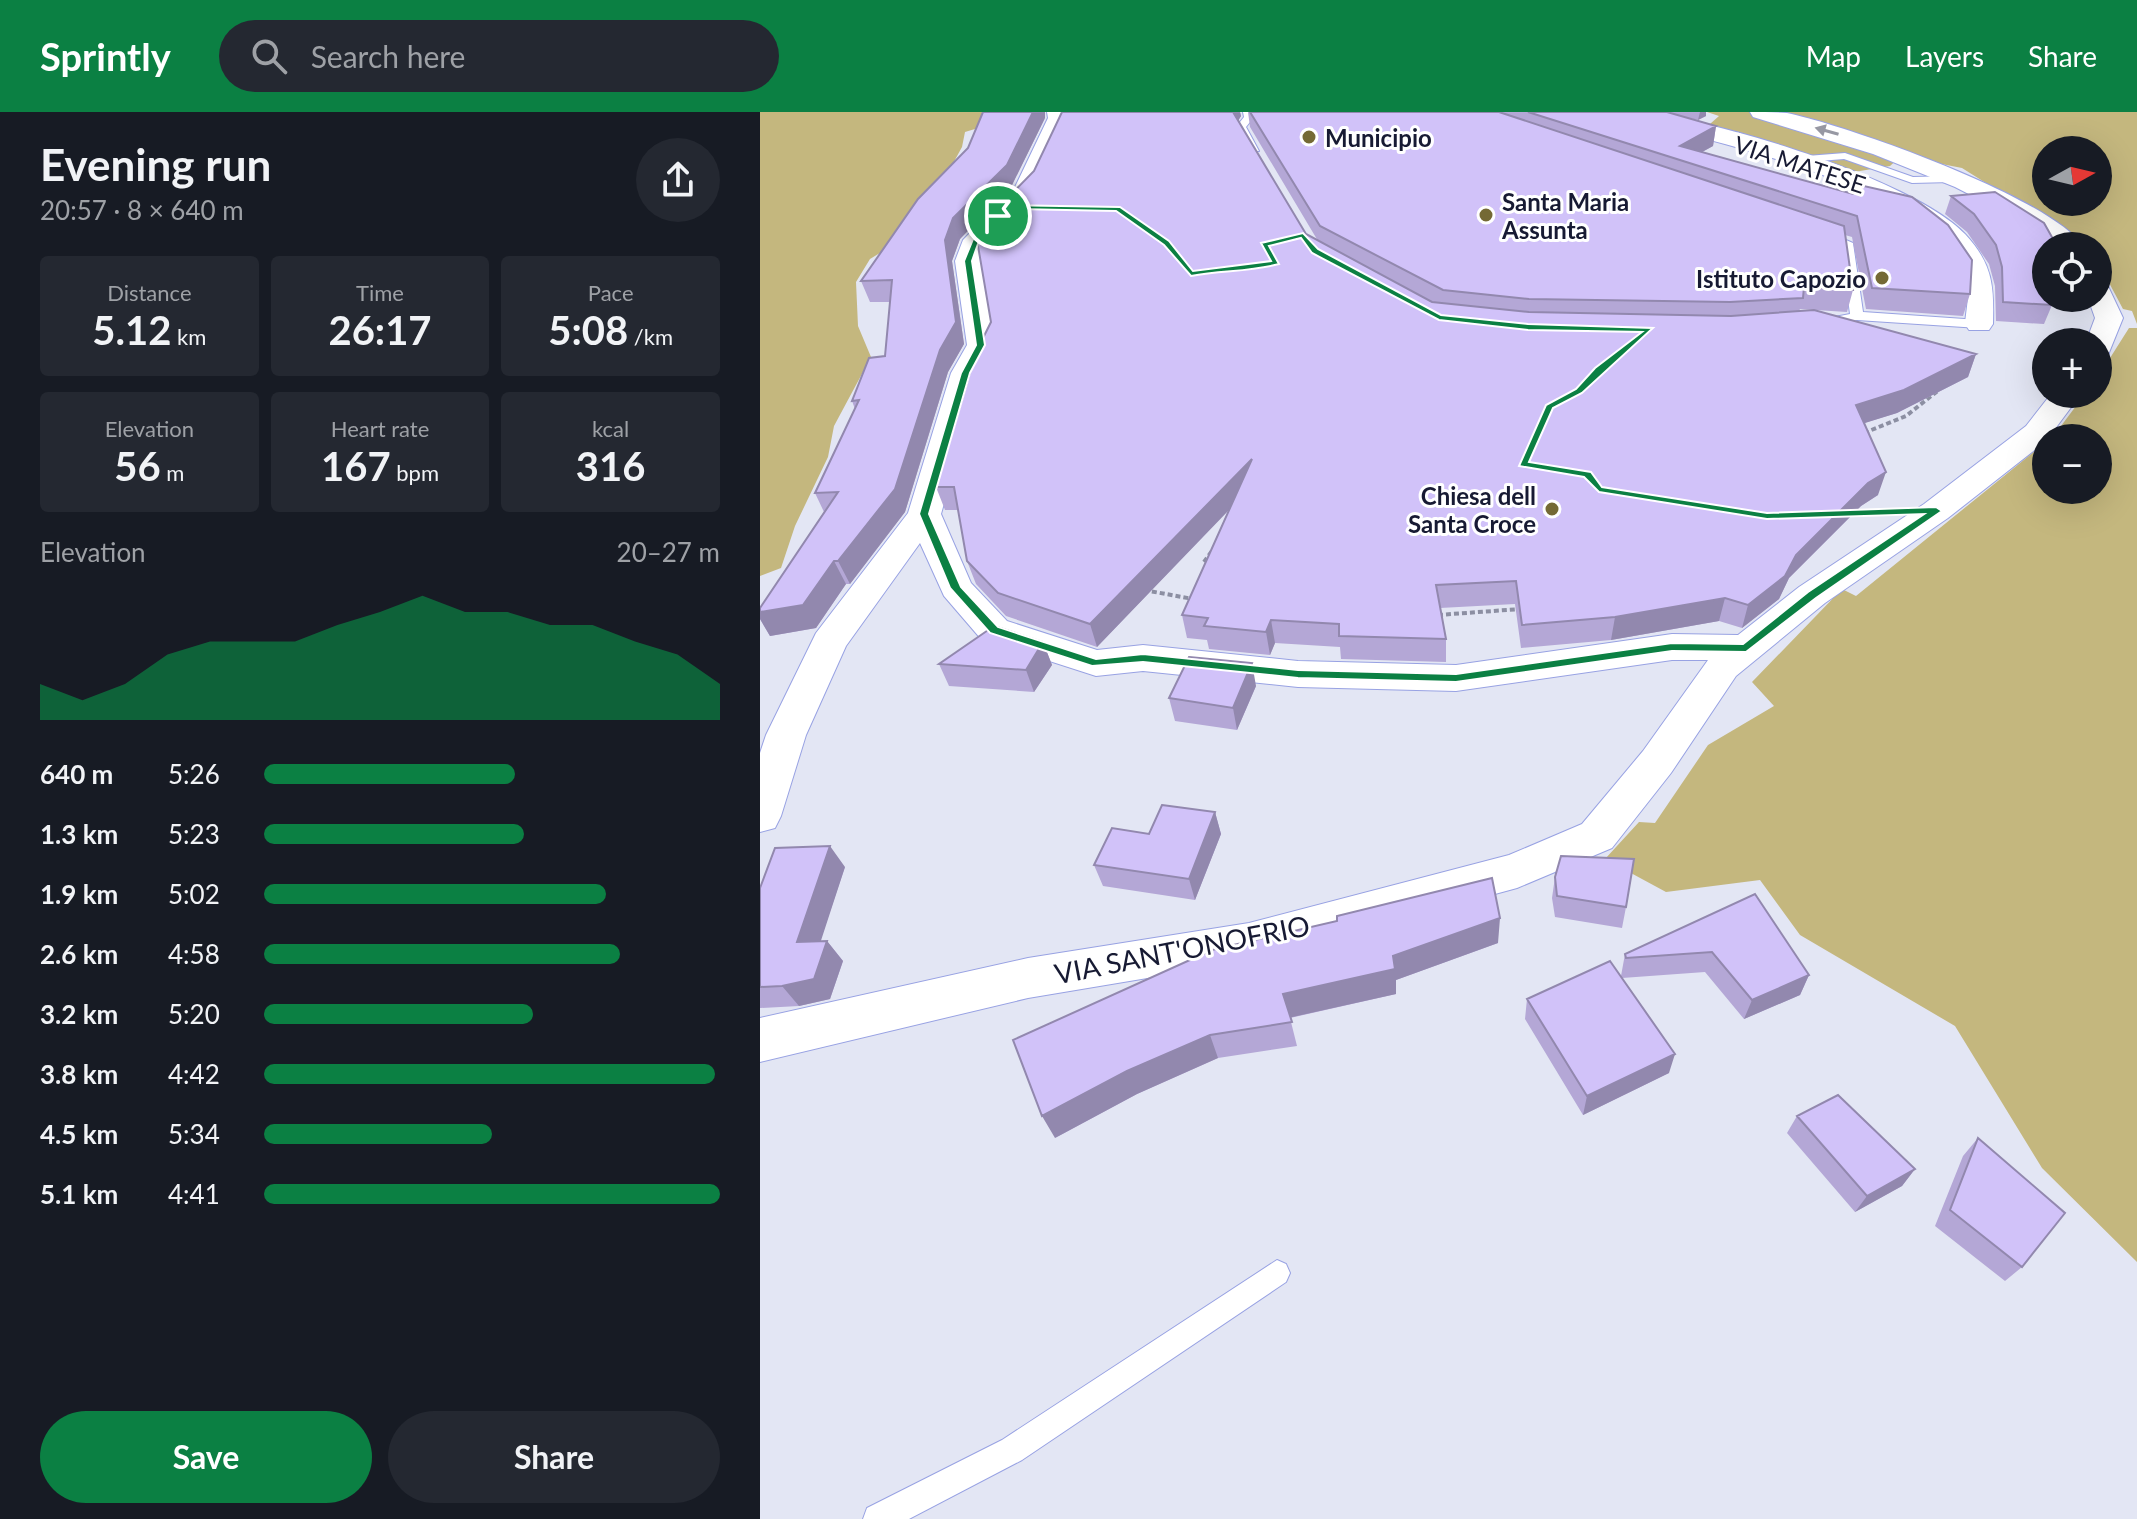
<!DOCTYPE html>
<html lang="en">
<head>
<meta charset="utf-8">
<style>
	:root { --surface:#171b24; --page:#242831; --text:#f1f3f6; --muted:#9ea1a6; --accent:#0b8043 }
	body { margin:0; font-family:Lato,sans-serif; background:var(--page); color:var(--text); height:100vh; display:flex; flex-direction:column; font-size:30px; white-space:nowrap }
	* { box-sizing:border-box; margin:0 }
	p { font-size:26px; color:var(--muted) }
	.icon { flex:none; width:44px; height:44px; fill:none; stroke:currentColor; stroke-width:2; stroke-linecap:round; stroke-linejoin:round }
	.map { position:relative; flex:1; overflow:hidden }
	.drawer { display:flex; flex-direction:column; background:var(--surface); width:760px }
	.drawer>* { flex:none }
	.needle { width:52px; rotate:82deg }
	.fabs { position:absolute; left:1272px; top:24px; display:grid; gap:16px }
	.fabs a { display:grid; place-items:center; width:80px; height:80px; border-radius:50%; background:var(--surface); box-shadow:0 8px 32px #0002; font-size:40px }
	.pin { position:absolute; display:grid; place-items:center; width:68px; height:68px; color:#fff; margin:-34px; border:4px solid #fff; border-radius:50%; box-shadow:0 2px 8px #0007 }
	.round { display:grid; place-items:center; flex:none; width:84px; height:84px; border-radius:42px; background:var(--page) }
	.overview { display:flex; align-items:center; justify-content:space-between; height:136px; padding:0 40px }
	h1 { font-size:44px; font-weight:700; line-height:60px }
	.stats { display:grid; grid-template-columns:repeat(3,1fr); gap:12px; height:136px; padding:8px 40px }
	.stats div { display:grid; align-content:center; border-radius:8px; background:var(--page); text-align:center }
	.stats b { font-size:40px; font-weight:700 }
	.stats small { font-size:22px; font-weight:400 }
	.stats p { font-size:22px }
	.chart { height:224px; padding:16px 40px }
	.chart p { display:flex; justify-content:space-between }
	.chart svg { width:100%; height:144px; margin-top:8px; fill:var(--accent); opacity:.7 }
	.action { display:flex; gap:16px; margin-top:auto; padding:16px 40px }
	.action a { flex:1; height:92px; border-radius:48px; background:var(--accent); color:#fff; font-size:32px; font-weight:700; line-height:92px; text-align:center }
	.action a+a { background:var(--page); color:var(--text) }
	ul { padding:0 40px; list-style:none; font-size:26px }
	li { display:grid; grid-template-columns:128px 96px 1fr; align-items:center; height:60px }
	li i { height:20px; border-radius:10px; background:var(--accent) }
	header { display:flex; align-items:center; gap:48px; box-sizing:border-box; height:112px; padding:0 40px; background:var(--accent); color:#fff }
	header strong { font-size:38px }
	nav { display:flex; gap:44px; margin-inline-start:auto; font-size:28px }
	.search { width:560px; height:72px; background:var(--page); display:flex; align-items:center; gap:20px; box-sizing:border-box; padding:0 28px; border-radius:44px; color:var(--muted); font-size:30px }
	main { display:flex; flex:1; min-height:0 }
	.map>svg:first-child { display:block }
</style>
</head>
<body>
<header>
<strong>Sprintly</strong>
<div class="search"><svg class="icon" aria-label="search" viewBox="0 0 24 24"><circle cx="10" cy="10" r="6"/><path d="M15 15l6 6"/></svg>Search here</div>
<nav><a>Map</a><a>Layers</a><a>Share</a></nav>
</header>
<main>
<section class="drawer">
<div class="overview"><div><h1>Evening run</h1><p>20:57 · 8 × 640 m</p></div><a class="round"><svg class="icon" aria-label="share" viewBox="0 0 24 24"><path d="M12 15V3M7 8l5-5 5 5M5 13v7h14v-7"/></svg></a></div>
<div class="stats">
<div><p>Distance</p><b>5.12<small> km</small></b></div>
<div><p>Time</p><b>26:17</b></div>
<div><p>Pace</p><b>5:08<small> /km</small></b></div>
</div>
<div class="stats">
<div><p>Elevation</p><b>56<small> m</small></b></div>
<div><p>Heart rate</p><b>167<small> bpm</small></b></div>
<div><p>kcal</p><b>316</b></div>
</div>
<div class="chart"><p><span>Elevation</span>20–27 m</p>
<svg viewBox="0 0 160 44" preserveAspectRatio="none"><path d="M0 44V33L10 38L20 33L30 24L40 20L50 20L60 20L70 15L80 11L90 6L100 11L110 11L120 15L130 15L140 20L150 24L160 33V44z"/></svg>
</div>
<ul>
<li><b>640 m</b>5:26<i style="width:55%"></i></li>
<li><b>1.3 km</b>5:23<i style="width:57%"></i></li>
<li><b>1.9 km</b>5:02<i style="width:75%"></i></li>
<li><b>2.6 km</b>4:58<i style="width:78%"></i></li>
<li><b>3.2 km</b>5:20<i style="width:59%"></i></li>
<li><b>3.8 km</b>4:42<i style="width:99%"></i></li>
<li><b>4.5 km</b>5:34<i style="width:50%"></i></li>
<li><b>5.1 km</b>4:41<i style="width:100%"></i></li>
</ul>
<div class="action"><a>Save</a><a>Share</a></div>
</section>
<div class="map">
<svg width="1377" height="1407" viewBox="0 0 1377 1407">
	<rect width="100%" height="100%" fill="#e3e6f4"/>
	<path fill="#c4b77e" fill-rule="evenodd" d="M 0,0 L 271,0 L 205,20 L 202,35 L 156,119 L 110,147 L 96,170 L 98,214 L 111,245 L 74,314 L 68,345 L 35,414 L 21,456 L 0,464 Z
		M 947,0 L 1377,0 L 1377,212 L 1372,199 L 1363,197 L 1338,150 L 1338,134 L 1326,134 L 1202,56 L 1141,44 L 1130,54 L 1088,61 L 958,17 L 950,12 L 959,4 ZM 1286,38 L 1338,38 L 1338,90 L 1286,90 Z
		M 1369,216 L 1377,216 L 1377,1150 L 1282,1056 L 1195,914 L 1040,823 L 1000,768 L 906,780 L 845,747 L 879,710 L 895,711 L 948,633 L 1014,594 L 992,570 L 1082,477 L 1096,484 L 1286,330 L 1286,378 L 1338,378 L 1338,326 L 1292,326 L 1325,282 L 1338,282 L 1338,265 Z"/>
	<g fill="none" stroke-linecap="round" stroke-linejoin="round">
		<g stroke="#98a2e3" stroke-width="2">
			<path id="lane" d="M 483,0 L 493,0 L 494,5 L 486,15 L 499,39 L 491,39 L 476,15 L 484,5 Z
				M 1085,41 L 1153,65 L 1192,64 L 1198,67 L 1192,70 L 1152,71 L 1084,47 L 1034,51 L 1029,48 L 1034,45 Z
				M 1060,117 L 1093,131 L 1103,200 L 1219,208 L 1226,212 L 1219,216 L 1097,208 L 1054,215 L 1054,209 L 1090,202 L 1081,133 L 1056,124 L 1054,121 Z
				M 517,1148 L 526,1152 L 530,1161 L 526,1170 L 262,1348 L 149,1407 L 103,1407 L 107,1396 L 242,1328 Z"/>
		</g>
		<g stroke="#98a2e3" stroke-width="2">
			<path id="street" d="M 287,0 L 309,0 L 310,6 L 277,78 L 228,130 L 221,149 L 235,233 L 221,261 L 181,402 L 211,471 L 247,509 L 337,538 L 383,533 L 538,549 L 696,553 L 912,522 L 978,523 L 1039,475 L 1164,392 L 1266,314 L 1291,282 L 1321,282 L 1286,329 L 1188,406 L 1065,491 L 976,564 L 911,661 L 852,736 L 757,776 L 489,849 L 268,886 L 0,950 L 0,906 L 268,846 L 489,811 L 749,743 L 822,712 L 883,639 L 948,548 L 912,548 L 696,579 L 538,575 L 383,559 L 336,564 L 221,527 L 184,484 L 160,431 L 86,534 L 46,623 L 21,704 L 15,716 L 0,720 L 0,641 L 6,623 L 56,521 L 148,401 L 191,261 L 207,233 L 195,149 L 203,128 L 255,75 L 288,6 Z
				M 863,0 C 939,0 1153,67 1205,122 C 1233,152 1234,174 1233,212 L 1229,218 L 1209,218 L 1205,212 C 1206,198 1211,176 1206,164 C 1167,72 955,32 866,5 Z
				M 990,0 C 1002,0 1016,0 1027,1 C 1089,14 1289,85 1323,134 L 1294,134 L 1234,95 L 1195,75 L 1113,42 L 993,5 Z
				M 1338,170 L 1347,172 L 1363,206 L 1348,243 L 1338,246 L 1338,230 L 1326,230 L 1335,206 L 1328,186 L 1338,186 Z"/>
		</g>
		<path stroke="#8c8fa2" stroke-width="4" stroke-dasharray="5 3" stroke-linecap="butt" d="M 1104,321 L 1146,304 L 1180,277
			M 444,450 L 452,439
			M 384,478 L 433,487
			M 678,503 L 760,497"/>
		<use href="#lane" fill="#fff" fill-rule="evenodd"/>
		<use href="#street" fill="#fff" fill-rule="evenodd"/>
	</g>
	<path fill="#b4a7d6" d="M 302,0 L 480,0 L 481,4 L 478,9 L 546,122 L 558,129 L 490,15 L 488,0 L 946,0 L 946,4 L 938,8 L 929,6 L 956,14 L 953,34 L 942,40 L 1093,82 L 1210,182 L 1203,204 L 1106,197 L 1092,125 L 1085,123 L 1093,178 L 1087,200 L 1040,197 L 1039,199 L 1216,242 L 1208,265 L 1137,301 L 1104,311 L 1118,383 L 1101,394 L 1029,466 L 1019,487 L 982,516 L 959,509 L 851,528 L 761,536 L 755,492 L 680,496 L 686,527 L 686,550 L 581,547 L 580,535 L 515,531 L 510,543 L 449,537 L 447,528 L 427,526 L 422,503 L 469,397 L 337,535 L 246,504 L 216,472 L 207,449 L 198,398 L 185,398 L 176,375 L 231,210 L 274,59 Z
		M 285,6 L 252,73 L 200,127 L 192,149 L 204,232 L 188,260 L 145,400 L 90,472 L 86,472 L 56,516 L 10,524 L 0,507 L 0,496 L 64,400 L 55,381 L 95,297 L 92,289 L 125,244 L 130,190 L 110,190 L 101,169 Z
		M 1191,84 L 1286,134 L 1286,186 L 1292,193 L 1284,212 L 1236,209 L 1235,174 L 1229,152 L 1207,120 L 1185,102 Z
		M 283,530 L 292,553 L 274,580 L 189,574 L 179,552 Z
		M 496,574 L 477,618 L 415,609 L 409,586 Z
		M 455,700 L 461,722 L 435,788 L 343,774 L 334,753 Z
		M 85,755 L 60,829 L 67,829 L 83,849 L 70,887 L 39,894 L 0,896 L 0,776 Z
		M 795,765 L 866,795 L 862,816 L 795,805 L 792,786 Z
		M 995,782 L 1049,863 L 1040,883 L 984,907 L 945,860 L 862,866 L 909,961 L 823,1003 L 765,907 L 767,887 L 861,864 L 865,842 Z
		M 577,809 L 738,831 L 636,868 L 636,882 L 530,906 L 537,934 L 458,946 L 377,982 L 295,1026 Z
		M 1037,1004 L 1155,1057 L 1142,1074 L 1095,1100 L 1027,1021 Z
		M 1218,1026 L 1262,1155 L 1245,1169 L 1175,1114 L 1203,1044 Z"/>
	<path fill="#9288ae" d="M 273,0 L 285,0 L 285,6 L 252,73 L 200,127 L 192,149 L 204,232 L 188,260 L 145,400 L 90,472 L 78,449 L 193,106 Z
		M 471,0 L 480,0 L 481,4 L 473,17 Z
		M 940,0 L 946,0 L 946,4 L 938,8 Z
		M 956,14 L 953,34 L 924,50 L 920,34 Z
		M 1286,153 L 1286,172 L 1281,154 Z
		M 1216,242 L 1208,265 L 1137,301 L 1089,316 L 1096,293 Z
		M 492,347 L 496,370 L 337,535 L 330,512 Z
		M 1126,360 L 1118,383 L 1101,394 L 1029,466 L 1019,487 L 982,516 L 988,493 L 1108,371 Z
		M 74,449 L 86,472 L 56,516 L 10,524 L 0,507 L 0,500 Z
		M 965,486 L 959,509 L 851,528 L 855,505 Z
		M 511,508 L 515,531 L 510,543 L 506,520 Z
		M 283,530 L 292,553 L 274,580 L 266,558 Z
		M 492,551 L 496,574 L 477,618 L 473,596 Z
		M 455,700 L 461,722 L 435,788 L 429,767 Z
		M 70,734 L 85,755 L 54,850 L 37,830 Z
		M 740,806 L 738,831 L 636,868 L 636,882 L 528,906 L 523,882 Z
		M 67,829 L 83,849 L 70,887 L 39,894 L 22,874 Z
		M 1049,863 L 1040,883 L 984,907 L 992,888 Z
		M 450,923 L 458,946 L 377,982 L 295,1026 L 282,1004 L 367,959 Z
		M 915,942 L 909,961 L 823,1003 L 827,984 Z
		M 1155,1057 L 1142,1074 L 1095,1100 L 1107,1084 Z"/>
	<path fill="#d1c2f9" stroke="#9288ae" stroke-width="2" d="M 223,0 L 273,0 L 247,53 L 193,106 L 185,128 L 196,210 L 180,238 L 135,377 L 78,449 L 74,449 L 43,493 L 0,500 L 0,496 L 78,380 L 55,381 L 99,288 L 92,289 L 109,246 L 125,244 L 132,168 L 101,169 L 158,87 L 208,36 Z
		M 302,0 L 473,0 L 546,122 L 672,190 L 769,200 L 971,204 L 1054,198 L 1216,242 L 1144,278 L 1096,293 L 1126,360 L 1108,371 L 1036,443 L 1025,464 L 988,493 L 965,486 L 855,505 L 762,513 L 756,469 L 676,473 L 686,527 L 579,524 L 579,512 L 511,508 L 506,520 L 444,514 L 448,506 L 422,503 L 492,347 L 330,512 L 238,481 L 207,449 L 194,375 L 176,375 L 216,240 L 231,210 L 217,128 L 224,110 L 274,59 Z
		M 490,0 L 739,0 L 1084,114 L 1093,178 L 1044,175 L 1043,186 L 970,190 L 769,187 L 683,178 L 560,114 Z
		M 768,0 L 907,0 L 956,14 L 920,34 L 1093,82 L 1104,74 L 1152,85 L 1188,113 L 1212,148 L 1210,182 L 1112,176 L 1097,104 Z
		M 1235,80 L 1284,111 L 1297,134 L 1286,134 L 1286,153 L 1281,154 L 1286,172 L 1286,186 L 1290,186 L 1292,193 L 1243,190 L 1242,155 L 1236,133 L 1214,102 L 1191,84 Z
		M 234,514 L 283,530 L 266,558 L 179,552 Z
		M 429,545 L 492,551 L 473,596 L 409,586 Z
		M 402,693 L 455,700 L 429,767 L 334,753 L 352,716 L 389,722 Z
		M 70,734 L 37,830 L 67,829 L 54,867 L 22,874 L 0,875 L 0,776 L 15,736 Z
		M 801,744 L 874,747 L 866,795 L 797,784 L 795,765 Z
		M 732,766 L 740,806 L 633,844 L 635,857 L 523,882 L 532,910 L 450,923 L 367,959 L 282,1004 L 253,928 L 452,838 L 577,809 L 577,804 Z
		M 995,782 L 1049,863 L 992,888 L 952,840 L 866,846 L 865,842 Z
		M 850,849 L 915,942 L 827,984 L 767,887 Z
		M 1078,983 L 1155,1057 L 1107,1084 L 1037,1004 Z
		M 1218,1026 L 1305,1101 L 1262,1155 L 1190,1098 Z"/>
	<defs><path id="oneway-solid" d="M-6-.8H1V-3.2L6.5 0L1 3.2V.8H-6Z" transform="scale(2)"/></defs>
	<use fill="#9798a3" href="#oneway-solid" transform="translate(1067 19) rotate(-164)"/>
	<path fill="#0b8043" stroke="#fff" stroke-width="2" fill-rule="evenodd" d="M 249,93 L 360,95 L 409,129 L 433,159 L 511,149 L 501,131 L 543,121 L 558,137 L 681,203 L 768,212 L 893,216 L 822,281 L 793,296 L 769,350 L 831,360 L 842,375 L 1007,401 L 1176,395 L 1182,399 L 1056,486 L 986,540 L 912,539 L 696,570 L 538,566 L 383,550 L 332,554 L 230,521 L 190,476 L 159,402 L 201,261 L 216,233 L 204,149 L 213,127 ZM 251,97 L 356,99 L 404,133 L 431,164 C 462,158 489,160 519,152 L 509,134 L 541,126 L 552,141 L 679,208 L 768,218 L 882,220 L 835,256 L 816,277 L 786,293 L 759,354 L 824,365 L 839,380 L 1007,407 L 1164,402 L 1048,480 L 983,532 L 912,531 L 696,562 L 538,558 L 383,542 L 336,547 L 238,515 L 201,475 L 169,402 L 210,261 L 225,233 L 212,149 L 219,129 Z"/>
	<g fill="#746935" stroke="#fff" stroke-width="3">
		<circle cx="549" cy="25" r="8"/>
		<circle cx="726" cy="103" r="8"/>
		<circle cx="1122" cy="166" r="8"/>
		<circle cx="792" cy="397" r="8"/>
	</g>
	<g text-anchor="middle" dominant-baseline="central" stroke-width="6" stroke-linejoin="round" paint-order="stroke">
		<g font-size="24" font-weight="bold" fill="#171a33" stroke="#fff" text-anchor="start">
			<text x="565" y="25">Municipio</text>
			<text x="742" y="89">Santa Maria<tspan x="742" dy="28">Assunta</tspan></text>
			<text x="1106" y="166" text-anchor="end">Istituto Capozio</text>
			<text x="776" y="383" text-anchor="end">Chiesa dell<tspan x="776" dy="28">Santa Croce</tspan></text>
		</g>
		<g font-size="24" fill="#171a33" stroke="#fff">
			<text transform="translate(1040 52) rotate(18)">VIA MATESE</text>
		</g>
		<g font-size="28" fill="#171a33" stroke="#fff">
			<text transform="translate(422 837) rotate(-11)">VIA SANT'ONOFRIO</text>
		</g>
	</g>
</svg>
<div class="fabs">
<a><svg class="needle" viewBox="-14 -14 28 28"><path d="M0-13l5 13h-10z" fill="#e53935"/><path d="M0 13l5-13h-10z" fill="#9ea1a6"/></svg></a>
<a><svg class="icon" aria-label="locate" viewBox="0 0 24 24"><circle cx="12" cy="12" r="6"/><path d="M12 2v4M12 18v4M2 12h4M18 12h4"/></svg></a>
<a>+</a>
<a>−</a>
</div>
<div class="pin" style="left:238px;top:104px;background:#1e9e55"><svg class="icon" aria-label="arrive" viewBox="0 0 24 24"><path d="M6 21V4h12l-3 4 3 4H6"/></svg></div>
</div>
</main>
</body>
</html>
